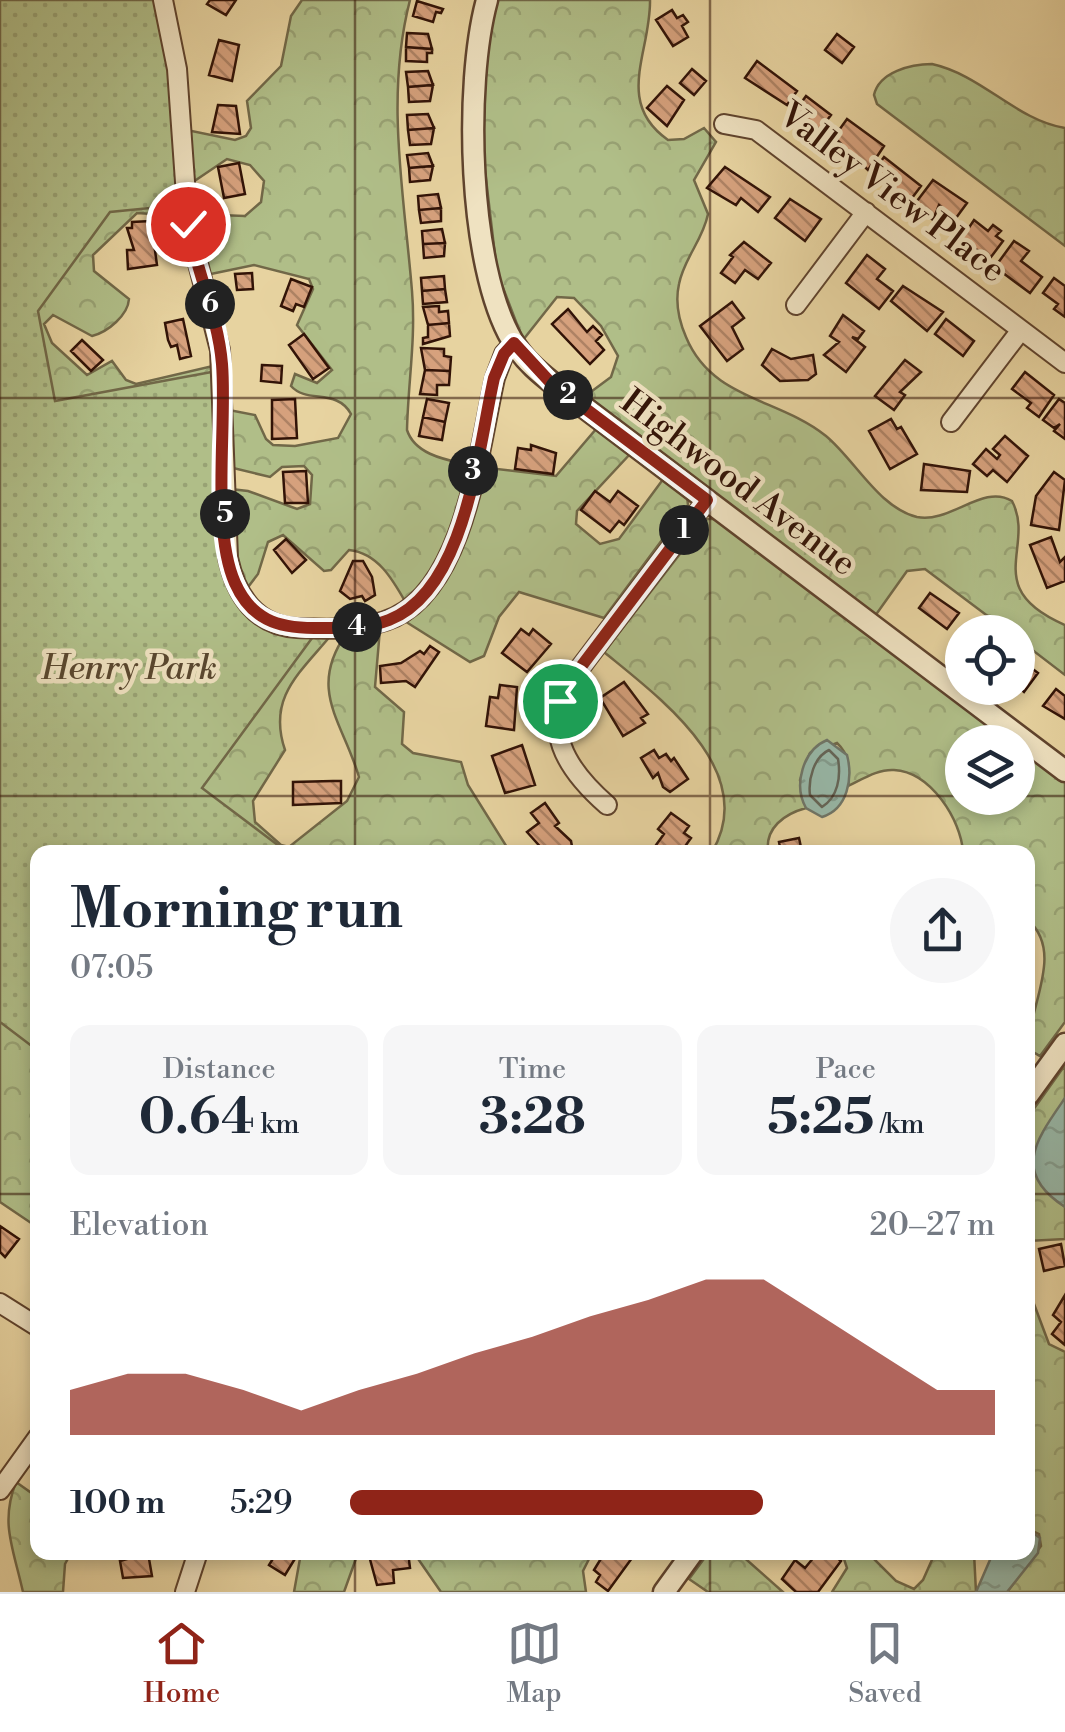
<!DOCTYPE html>
<html lang="en">
<head>
<meta charset="utf-8">
<style>
	:root { --surface:#fff; --page:#f6f6f7; --text:#1f2937; --muted:#747a83; --line:#e0e1e3; --accent:#8f2418 }
	body { margin:0; font-family:"Libre Bodoni",serif; background:var(--page); color:var(--text); height:100vh; display:flex; flex-direction:column; font-size:38px; white-space:nowrap }
	* { box-sizing:border-box; margin:0 }
	p { font-size:32px; color:var(--muted) }
	.icon { flex:none; width:55px; height:55px; fill:none; stroke:currentColor; stroke-width:2; stroke-linecap:round; stroke-linejoin:round }
	.map { position:relative; flex:1; overflow:hidden }
	.panel { position:absolute; left:30px; top:845px; width:1005px; height:715px; display:flex; flex-direction:column; background:var(--surface); border-radius:20px; box-shadow:0 5px 15px #0003 }
	.panel>* { flex:none }
	.tools { position:absolute; left:945px; top:615px; display:grid; gap:20px }
	.tools a { display:grid; place-items:center; width:90px; height:90px; border-radius:50%; background:var(--surface); box-shadow:0 5px 15px #0003; font-size:50px }
	.pin { position:absolute; display:grid; place-items:center; width:85px; height:85px; color:#fff; margin:-42px; border:5px solid #fff; border-radius:50%; box-shadow:0 2px 10px #0007 }
	.km { position:absolute; width:50px; height:50px; margin:-25px; border-radius:50%; background:#222; color:#fff; font-size:28px; line-height:50px; text-align:center }
	.round { display:grid; place-items:center; flex:none; width:105px; height:105px; border-radius:52px; background:var(--page) }
	.headline { display:flex; align-items:center; justify-content:space-between; height:170px; padding:0 40px }
	h1 { font-size:55px; font-weight:700; line-height:75px }
	.figures { display:grid; grid-template-columns:repeat(3,1fr); gap:15px; height:170px; padding:10px 40px }
	.figures div { display:grid; align-content:center; border-radius:20px; background:var(--page); text-align:center }
	.figures b { font-size:50px; font-weight:700 }
	.figures small { font-size:28px; font-weight:400 }
	.figures p { font-size:28px }
	.chart { height:280px; padding:20px 40px }
	.chart p { display:flex; justify-content:space-between }
	.chart svg { width:100%; height:180px; margin-top:10px; fill:var(--accent); opacity:.7 }
	ul { padding:0 40px; list-style:none; font-size:32px }
	li { display:grid; grid-template-columns:160px 120px 1fr; align-items:center; height:75px }
	li i { height:25px; border-radius:12px; background:var(--accent) }
	.menu { display:flex; justify-content:space-around; align-items:center; height:140px; border-top:2px solid var(--line); background:var(--surface); font-size:28px; color:var(--muted) }
	.menu a { display:grid; justify-items:center; gap:5px }
	.menu .selected { color:var(--accent) }
	.map>svg:first-child { display:block }
</style>
</head>
<body>
<div class="map">
<svg width="1065" height="1592" viewBox="0 0 1065 1592">
	<defs>
		<pattern id="forest-crowns" width="20" height="18" patternUnits="userSpaceOnUse" patternTransform="scale(2.5)"><rect width="20" height="18" fill="#b0be88"/><path d="M2 6a3 3 0 1 1 6 0M12 15a3 3 0 1 1 6 0" fill="none" stroke="#98a274"/></pattern>
		<pattern id="park-dots" width="8" height="8" patternUnits="userSpaceOnUse" patternTransform="scale(2.5)"><rect width="8" height="8" fill="#b0be88"/><path d="M2 2h.1M6 6h.1" fill="none" stroke="#98a274" stroke-width="1.8" stroke-linecap="round"/></pattern>
		<pattern id="water-ripples" width="26" height="14" patternUnits="userSpaceOnUse" patternTransform="scale(2.5)"><rect width="26" height="14" fill="#97b7a7"/><path d="M2 4q2-2 4 0t4 0M15 11q2-2 4 0t4 0" fill="none" stroke="#839c8e"/></pattern>
		<pattern id="building-back-hatch" width="6" height="6" patternUnits="userSpaceOnUse" patternTransform="scale(2.5)"><rect width="6" height="6" fill="#d6a17d"/><path d="M-1 5l2 2M0 0l6 6M5-1l2 2" fill="none" stroke="#ae8264"/></pattern>
	</defs>
	<rect width="100%" height="100%" fill="#e7d3a0"/>
	<filter id="stains"><feTurbulence type="fractalNoise" baseFrequency=".002" numOctaves="4"/><feColorMatrix values="0 0 0 0 .2 0 0 0 0 .09 0 0 0 0 .02 0 0 0 .5 -.17"/></filter>
	<radialGradient id="worn" r=".72"><stop offset=".6" stop-color="#630" stop-opacity="0"/><stop offset="1" stop-color="#630" stop-opacity=".3"/></radialGradient>
	<path fill="url(#forest-crowns)" stroke="#716848" stroke-width="2.5" d="M 0,0 L 157,0 L 182,216 L 137,213 L 93,255 L 94,271 L 129,299 C 128,315 108,332 92,336 L 53,315 L 44,324 L 52,343 L 87,375 L 112,361 L 126,380 L 136,384 L 217,365 L 239,603 L 332,634 C 300,673 267,697 285,750 L 253,801 L 255,822 L 281,845 L 289,847 L 347,801 L 359,777 C 343,722 307,690 346,634 L 380,629 L 375,687 L 404,712 L 402,744 L 413,753 L 461,762 L 468,785 L 510,852 L 38,852 L 37,1227 L 0,1202 Z
		M 302,0 L 410,0 C 385,97 404,193 412,291 C 416,339 408,383 407,430 C 415,455 447,460 469,465 L 445,554 L 406,603 C 393,580 378,553 349,550 L 331,570 L 324,571 L 283,535 L 268,542 L 258,574 L 245,591 L 237,573 L 230,489 L 248,491 L 297,509 L 310,504 L 312,475 L 304,466 L 282,467 L 270,477 L 229,467 L 229,410 L 255,415 L 266,439 L 273,445 L 295,446 L 338,438 L 351,414 C 337,388 307,404 291,386 L 295,374 L 317,383 L 332,370 L 297,325 L 313,289 L 309,279 L 254,265 L 206,275 L 192,214 L 245,216 L 261,202 L 264,181 L 250,165 L 227,159 L 190,184 L 187,130 L 235,140 L 246,136 L 251,128 L 247,101 L 281,66 L 291,16 Z
		M 495,0 L 650,0 C 651,52 614,102 668,140 L 684,139 L 704,128 L 716,142 L 694,180 L 708,214 C 703,240 684,258 679,284 C 675,302 679,321 686,337 C 712,400 779,398 826,436 C 855,460 879,508 917,517 C 950,524 983,483 1012,501 C 1036,547 980,588 1065,625 L 1065,675 L 1018,639 L 1018,632 L 1009,632 L 925,569 L 907,571 L 875,616 L 584,397 L 611,377 L 618,356 L 601,326 L 574,298 L 557,297 L 523,340 L 497,272 L 480,128 L 479,102 Z
		M 932,64 C 982,75 1016,120 1065,128 L 1065,246 L 877,104 L 874,95 C 879,72 911,64 932,64 Z
		M 597,428 L 631,453 L 577,511 L 576,524 L 600,544 L 619,539 L 664,478 L 687,496 L 688,505 L 604,618 L 519,592 L 499,617 L 484,656 L 470,662 L 403,620 L 429,600 L 480,467 L 556,476 Z
		M 707,519 L 716,519 L 1014,742 L 962,742 L 962,798 L 1018,798 L 1018,745 L 1065,781 L 1065,1022 L 1040,1056 L 1028,1049 C 1028,1007 1065,953 1028,920 L 1028,852 L 963,852 C 961,820 931,772 894,770 C 878,769 863,779 848,786 C 850,769 850,755 837,743 L 810,753 L 800,780 L 806,808 C 784,814 765,828 768,852 L 712,852 C 760,771 660,698 604,652 Z
		M 1065,1065 L 1065,1239 L 1028,1241 L 1028,1117 Z
		M 1028,1288 L 1049,1344 L 1065,1352 L 1065,1592 L 1007,1592 L 1041,1546 L 1039,1534 L 1028,1529 Z
		M 16,1482 L 37,1497 L 38,1552 L 71,1553 L 65,1564 L 63,1592 L 23,1592 C 13,1547 0,1523 16,1482 Z
		M 709,1552 L 739,1553 L 783,1592 L 708,1592 L 689,1579 Z
		M 301,1553 L 358,1553 L 344,1592 L 294,1592 Z
		M 414,1553 L 592,1553 L 583,1571 L 586,1592 L 441,1592 Z
		M 842,1553 L 868,1553 L 896,1581 L 914,1589 L 923,1580 L 935,1553 L 974,1553 L 976,1592 L 832,1592 L 847,1568 Z"/>
	<path fill="url(#park-dots)" stroke="#716848" stroke-width="2.5" d="M 0,0 L 157,0 L 168,42 L 181,205 L 110,212 L 38,311 L 55,401 L 217,371 L 239,603 L 315,634 L 202,788 L 287,852 L 38,852 L 37,1050 L 0,1022 Z"/>
	<path fill="url(#water-ripples)" stroke="#6f7567" stroke-width="2.5" d="M 827,740 L 847,755 C 853,778 848,809 822,817 L 806,808 C 793,785 803,750 827,740 Z
		M 1065,1098 L 1065,1207 C 1011,1172 1036,1140 1065,1098 Z
		M 1028,1529 L 1040,1538 L 1038,1553 L 1007,1592 L 976,1592 L 993,1553 L 1028,1552 Z"/>
	<g fill="none" stroke-linecap="round" stroke-linejoin="round">
		<path stroke="#646557" stroke-width="2.5" d="M 829,750 L 838,759 C 841,777 838,797 822,807 L 810,795 C 808,779 814,757 829,750 Z"/>
	</g>
	<path fill="url(#building-back-hatch)" stroke="#321307" stroke-width="2.5" d="M 210,0 L 236,0 L 226,15 L 207,4 Z
		M 417,1 L 443,9 L 441,13 L 436,12 L 433,22 L 413,16 Z
		M 672,10 L 677,18 L 683,15 L 688,22 L 682,26 L 688,37 L 673,46 L 656,20 Z
		M 407,33 L 428,34 L 432,49 L 406,47 Z
		M 837,34 L 854,47 L 842,63 L 825,50 Z
		M 219,40 L 239,45 L 232,81 L 209,75 Z
		M 406,47 L 432,49 L 432,53 L 427,53 L 427,62 L 406,61 Z
		M 757,61 L 797,91 L 787,105 L 745,78 Z
		M 692,69 L 706,81 L 694,95 L 680,83 Z
		M 428,71 L 433,85 L 408,87 L 406,72 Z
		M 433,85 L 430,101 L 409,102 L 408,87 Z
		M 667,86 L 684,100 L 667,126 L 647,108 Z
		M 806,96 L 831,115 L 818,132 L 793,114 Z
		M 218,105 L 236,106 L 240,134 L 212,132 Z
		M 428,114 L 434,128 L 408,130 L 407,115 Z
		M 847,119 L 884,146 L 868,170 L 834,137 Z
		M 434,128 L 431,144 L 410,145 L 408,130 Z
		M 428,153 L 433,166 L 409,168 L 407,155 Z
		M 884,157 L 921,186 L 909,202 L 871,175 Z
		M 239,163 L 245,194 L 224,198 L 218,167 Z
		M 433,166 L 430,180 L 410,182 L 409,168 Z
		M 725,167 L 770,197 L 758,212 L 741,198 L 736,205 L 707,188 Z
		M 933,180 L 967,203 L 956,218 L 939,205 L 933,220 L 914,205 Z
		M 438,194 L 441,208 L 419,210 L 418,196 Z
		M 790,199 L 821,219 L 805,241 L 775,218 Z
		M 441,208 L 441,221 L 421,223 L 419,210 Z
		M 974,220 L 988,231 L 993,225 L 1001,231 L 996,236 L 1003,241 L 991,257 L 960,241 Z
		M 151,221 L 157,265 L 128,269 L 127,250 L 134,250 L 127,228 L 132,228 L 132,222 Z
		M 442,229 L 445,243 L 423,244 L 422,231 Z
		M 1014,241 L 1029,251 L 1021,261 L 1042,277 L 1030,293 L 995,267 Z
		M 744,242 L 771,263 L 758,279 L 745,270 L 735,283 L 721,273 L 733,257 L 730,255 Z
		M 445,243 L 444,256 L 424,258 L 423,244 Z
		M 867,255 L 885,269 L 877,279 L 893,291 L 879,309 L 846,283 Z
		M 252,273 L 253,289 L 237,290 L 235,274 Z
		M 444,276 L 445,289 L 422,291 L 421,278 Z
		M 1054,278 L 1065,286 L 1065,317 L 1054,309 L 1058,304 L 1043,293 Z
		M 291,279 L 312,287 L 304,307 L 296,304 L 293,311 L 281,306 Z
		M 903,286 L 943,312 L 927,331 L 891,301 Z
		M 445,289 L 447,302 L 423,304 L 422,291 Z
		M 732,302 L 744,318 L 732,327 L 743,349 L 727,361 L 700,326 Z
		M 439,306 L 439,312 L 448,311 L 449,323 L 428,325 L 423,307 Z
		M 568,309 L 587,332 L 593,326 L 602,335 L 596,341 L 604,350 L 590,364 L 552,324 Z
		M 843,315 L 864,331 L 858,339 L 852,337 L 865,347 L 846,372 L 824,355 L 839,342 L 830,336 Z
		M 183,319 L 191,356 L 180,359 L 177,345 L 171,347 L 168,340 L 165,323 Z
		M 946,319 L 974,341 L 963,356 L 935,334 Z
		M 449,323 L 450,336 L 423,344 L 423,338 L 428,337 L 428,325 Z
		M 304,334 L 329,368 L 313,379 L 289,345 Z
		M 82,340 L 103,360 L 91,371 L 71,351 Z
		M 421,348 L 444,349 L 444,356 L 451,357 L 450,371 L 425,370 Z
		M 772,349 L 791,359 L 813,355 L 816,374 L 808,380 L 780,381 L 762,365 Z
		M 905,360 L 921,372 L 900,392 L 905,395 L 894,410 L 875,396 Z
		M 262,365 L 282,366 L 281,383 L 261,381 Z
		M 425,370 L 450,371 L 449,385 L 437,385 L 437,395 L 420,394 Z
		M 1025,372 L 1054,395 L 1039,417 L 1027,408 L 1031,403 L 1012,389 Z
		M 295,399 L 297,438 L 272,439 L 272,400 Z
		M 427,399 L 449,403 L 445,422 L 423,417 Z
		M 1059,399 L 1065,403 L 1065,439 L 1054,431 L 1060,424 L 1054,428 L 1043,420 Z
		M 423,417 L 445,422 L 442,440 L 419,436 Z
		M 891,419 L 897,429 L 901,427 L 917,454 L 890,469 L 869,431 Z
		M 1005,436 L 1028,456 L 1007,482 L 993,470 L 987,476 L 973,464 L 986,449 L 997,459 L 1000,455 L 993,449 Z
		M 531,445 L 556,453 L 553,474 L 515,469 L 518,448 L 531,450 Z
		M 924,464 L 970,471 L 967,492 L 921,490 Z
		M 306,471 L 308,503 L 285,503 L 283,472 Z
		M 1054,472 L 1065,480 L 1059,530 L 1031,525 L 1036,496 Z
		M 595,491 L 610,502 L 618,491 L 638,506 L 624,525 L 619,521 L 610,532 L 581,510 Z
		M 1051,537 L 1060,562 L 1065,557 L 1065,581 L 1047,588 L 1030,545 Z
		M 286,539 L 306,560 L 292,573 L 274,550 Z
		M 353,561 L 363,561 L 372,577 L 375,595 L 365,601 L 362,596 L 350,599 L 340,591 Z
		M 930,593 L 959,613 L 947,629 L 919,608 Z
		M 521,629 L 529,635 L 533,629 L 551,644 L 527,672 L 502,653 Z
		M 430,646 L 439,652 L 415,687 L 406,681 L 381,683 L 380,666 L 401,663 L 420,651 L 424,654 Z
		M 1018,658 L 1038,673 L 1024,692 L 1018,687 Z
		M 624,682 L 648,714 L 641,718 L 645,723 L 623,736 L 600,698 Z
		M 500,685 L 517,687 L 514,730 L 486,726 L 490,697 L 498,698 Z
		M 1056,689 L 1065,696 L 1065,719 L 1043,706 Z
		M 522,745 L 535,785 L 505,793 L 492,756 Z
		M 654,750 L 659,758 L 666,754 L 671,761 L 674,758 L 688,779 L 670,792 L 663,787 L 658,773 L 653,778 L 641,758 Z
		M 333,781 L 341,781 L 341,803 L 293,805 L 293,782 Z
		M 545,803 L 559,823 L 555,826 L 571,841 L 573,852 L 545,852 L 527,832 L 539,823 L 531,813 Z
		M 671,813 L 689,826 L 684,833 L 691,838 L 681,852 L 651,852 L 664,834 L 658,829 Z
		M 799,838 L 802,852 L 781,852 L 779,842 Z
		M 0,1226 L 19,1239 L 5,1257 L 0,1252 Z
		M 1061,1244 L 1065,1266 L 1044,1271 L 1039,1249 Z
		M 1065,1295 L 1065,1345 L 1052,1334 L 1061,1322 L 1053,1315 Z
		M 277,1552 L 296,1557 L 285,1575 L 269,1565 Z
		M 368,1552 L 408,1552 L 410,1568 L 393,1570 L 394,1583 L 377,1585 Z
		M 605,1552 L 624,1552 L 632,1558 L 608,1591 L 596,1582 L 600,1575 L 594,1570 Z
		M 808,1552 L 830,1552 L 841,1561 L 818,1592 L 796,1592 L 782,1579 L 795,1560 L 805,1568 L 814,1557 Z
		M 148,1553 L 152,1576 L 123,1578 L 120,1561 Z"/>
	<g fill="none" stroke-linecap="round" stroke-linejoin="round">
		<g stroke="#5f432d" stroke-width="22">
			<path id="minor" d="M 163,0 L 177,69 L 188,224 L 220,350 L 228,558 C 236,595 256,626 297,628 C 328,629 365,631 395,617 C 466,583 479,448 495,378 L 504,354 L 514,343
				M 724,124 L 756,130 L 1065,363
				M 796,305 L 866,212
				M 951,422 L 1021,330
				M 607,805 C 566,769 539,728 574,676 L 707,500
				M 0,1303 L 38,1327
				M 0,1490 L 38,1437
				M 185,1592 L 198,1552"/>
		</g>
		<g stroke="#5f432d" stroke-width="25">
			<path id="tertiary" d="M 487,0 C 464,84 468,265 512,340 C 524,361 542,375 560,389 L 1065,771
				M 1028,1095 L 1065,1044
				M 664,1592 L 693,1552"/>
		</g>
		<use href="#minor" stroke="#efe2c1" stroke-width="18"/>
		<use href="#tertiary" stroke="#efe2c1" stroke-width="20"/>
	</g>
	<g fill="none" stroke-linecap="round" stroke-linejoin="round">
		<g stroke="#fff" stroke-width="20">
			<path id="route" d="M 188,224 C 196,271 218,315 222,364 C 227,425 211,529 235,583 C 251,619 277,628 314,628 C 339,628 366,629 389,620 C 466,590 478,449 494,378 L 504,354 L 514,343 L 550,382 L 707,500 L 571,680 L 560,701"/>
		</g>
		<use href="#route" stroke="#8f2418" stroke-width="12"/>
	</g>
	<path fill="none" stroke="#321307" stroke-width="2.5" stroke-opacity="0.55" d="M 355,0 L 355,852M 710,0 L 710,852M 0,398 L 1065,398M 0,796 L 962,796M 1018,796 L 1065,796M 0,1194 L 38,1194M 1028,1194 L 1065,1194M 355,1552 L 355,1592M 710,1552 L 710,1592"/>
	<g text-anchor="middle" dominant-baseline="central" stroke-width="9" stroke-linejoin="round" paint-order="stroke">
		<g font-size="35" fill="#321307" stroke="#efe2c1">
			<text transform="translate(892 193) rotate(37)">Valley View Place</text>
			<text transform="translate(738 483) rotate(37)">Highwood Avenue</text>
		</g>
		<g font-size="35" font-style="italic" fill="#58462e" stroke="#efe2c1">
			<text x="129" y="668">Henry Park</text>
		</g>
	</g>
	<rect width="100%" height="100%" filter="url(#stains)"/>
	<rect width="100%" height="100%" fill="url(#worn)"/>
</svg>
<div class="tools">
<a><svg class="icon" aria-label="locate" viewBox="0 0 24 24"><circle cx="12" cy="12" r="6"/><path d="M12 2v4M12 18v4M2 12h4M18 12h4"/></svg></a>
<a><svg class="icon" aria-label="layers" viewBox="0 0 24 24"><path d="M12 4l9 5-9 5-9-5zM3 14l9 5 9-5"/></svg></a>
</div>
<div class="pin" style="left:560px;top:701px;background:#1e9e55"><svg class="icon" aria-label="arrive" viewBox="0 0 24 24"><path d="M6 21V4h12l-3 4 3 4H6"/></svg></div>
<div class="pin" style="left:188px;top:224px;background:#d93025"><svg class="icon" aria-label="check" viewBox="0 0 24 24"><path d="M5 12l5 5 9-10"/></svg></div>
<b class="km" style="left:684px;top:530px">1</b>
<b class="km" style="left:568px;top:395px">2</b>
<b class="km" style="left:473px;top:471px">3</b>
<b class="km" style="left:357px;top:627px">4</b>
<b class="km" style="left:225px;top:514px">5</b>
<b class="km" style="left:210px;top:304px">6</b>
<section class="panel">
<div class="headline"><div><h1>Morning run</h1><p>07:05</p></div><a class="round"><svg class="icon" aria-label="share" viewBox="0 0 24 24"><path d="M12 15V3M7 8l5-5 5 5M5 13v7h14v-7"/></svg></a></div>
<div class="figures">
<div><p>Distance</p><b>0.64<small> km</small></b></div>
<div><p>Time</p><b>3:28</b></div>
<div><p>Pace</p><b>5:25<small> /km</small></b></div>
</div>
<div class="chart"><p><span>Elevation</span>20–27 m</p>
<svg viewBox="0 0 160 44" preserveAspectRatio="none"><path d="M0 44V33L10 29L20 29L30 33L40 38L50 33L60 29L70 24L80 20L90 15L100 11L110 6L120 6L130 15L140 24L150 33L160 33V44z"/></svg>
</div>
<ul>
<li><b>100 m</b>5:29<i style="width:64%"></i></li>
</ul>
</section>
</div>
<nav class="menu">
<a class="selected"><svg class="icon" aria-label="home" viewBox="0 0 24 24"><path d="M3 11l9-7 9 7M6 9v11h12V9"/></svg>Home</a>
<a><svg class="icon" aria-label="map" viewBox="0 0 24 24"><path d="M3 6l6-2 6 2 6-2v14l-6 2-6-2-6 2zM9 4v14M15 6v14"/></svg>Map</a>
<a><svg class="icon" aria-label="saved" viewBox="0 0 24 24"><path d="M7 4h10v16l-5-4-5 4z"/></svg>Saved</a>
</nav>
</body>
</html>
